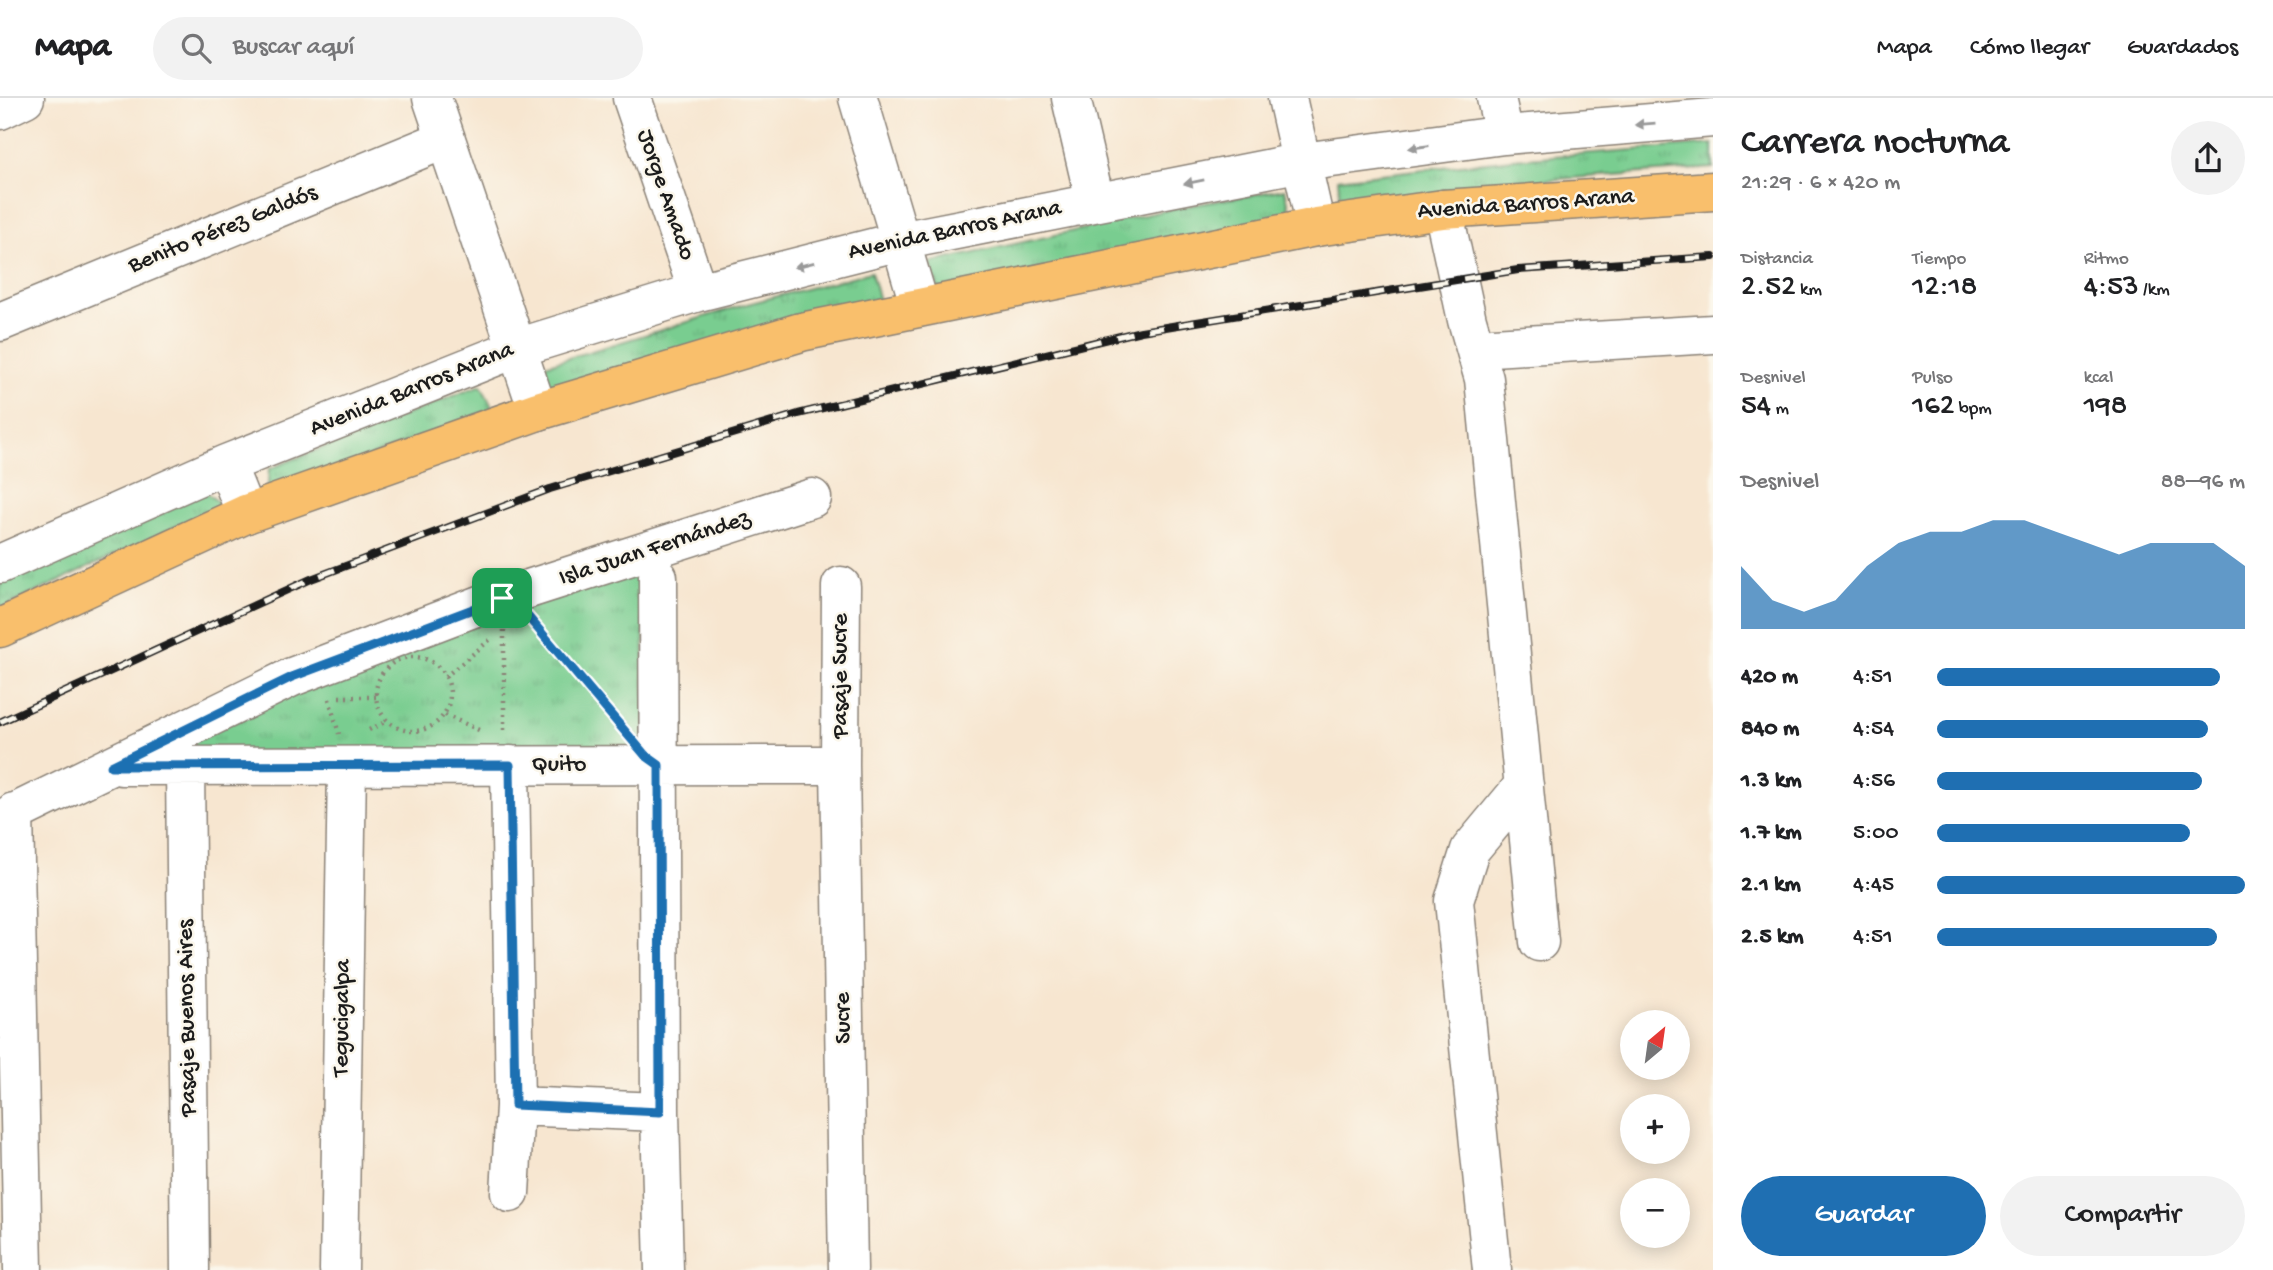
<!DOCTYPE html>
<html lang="es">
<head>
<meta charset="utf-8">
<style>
	:root { --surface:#fff; --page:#f2f2f2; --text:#202124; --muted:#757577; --line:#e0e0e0; --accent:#1f6fb2 }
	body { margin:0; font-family:"Gochi Hand",sans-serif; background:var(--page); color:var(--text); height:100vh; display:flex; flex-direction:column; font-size:26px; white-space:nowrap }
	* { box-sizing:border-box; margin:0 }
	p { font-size:23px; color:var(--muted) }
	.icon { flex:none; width:38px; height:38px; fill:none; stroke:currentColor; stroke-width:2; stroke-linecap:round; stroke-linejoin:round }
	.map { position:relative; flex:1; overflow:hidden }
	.sheet { display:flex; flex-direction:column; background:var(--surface); width:560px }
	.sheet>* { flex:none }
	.needle { width:46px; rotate:29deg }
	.buttons { position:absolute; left:1620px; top:912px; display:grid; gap:14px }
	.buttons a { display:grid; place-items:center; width:70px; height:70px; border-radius:50%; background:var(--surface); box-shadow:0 4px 18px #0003; font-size:35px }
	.pin { position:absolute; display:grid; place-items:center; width:60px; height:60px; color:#fff; margin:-30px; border-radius:14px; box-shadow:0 4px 10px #0006 }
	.round { display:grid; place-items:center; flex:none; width:74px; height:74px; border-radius:37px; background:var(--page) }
	.summary { display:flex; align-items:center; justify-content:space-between; height:119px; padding:0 28px }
	h1 { font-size:38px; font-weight:600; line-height:52px }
	.stats { display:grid; grid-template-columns:repeat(3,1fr); gap:10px; height:119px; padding:7px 28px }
	.stats div { display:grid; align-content:center }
	.stats b { font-size:30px; font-weight:600 }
	.stats small { font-size:19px; font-weight:400 }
	.stats p { font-size:19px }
	.chart { height:196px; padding:14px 28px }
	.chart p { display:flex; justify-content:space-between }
	.chart svg { width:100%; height:126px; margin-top:7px; fill:var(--accent); opacity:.7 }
	.action { display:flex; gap:14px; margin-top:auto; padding:14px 28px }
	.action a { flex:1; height:80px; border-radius:42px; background:var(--accent); color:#fff; font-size:28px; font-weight:600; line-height:80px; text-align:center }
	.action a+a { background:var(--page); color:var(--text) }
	ul { padding:0 28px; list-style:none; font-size:23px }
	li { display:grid; grid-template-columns:112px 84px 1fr; align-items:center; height:52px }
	li i { height:18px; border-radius:9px; background:var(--accent) }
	header { display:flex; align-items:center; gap:42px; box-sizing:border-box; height:98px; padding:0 35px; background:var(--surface); border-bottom:2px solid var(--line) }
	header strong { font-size:33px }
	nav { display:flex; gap:38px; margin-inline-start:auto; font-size:24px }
	.search { width:490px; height:63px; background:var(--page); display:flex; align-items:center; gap:18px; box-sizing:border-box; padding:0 24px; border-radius:38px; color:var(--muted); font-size:26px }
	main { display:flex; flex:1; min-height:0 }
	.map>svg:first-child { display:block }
</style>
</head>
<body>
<header>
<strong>Mapa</strong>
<div class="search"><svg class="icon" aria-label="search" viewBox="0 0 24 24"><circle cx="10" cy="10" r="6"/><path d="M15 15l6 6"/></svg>Buscar aquí</div>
<nav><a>Mapa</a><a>Cómo llegar</a><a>Guardados</a></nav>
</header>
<main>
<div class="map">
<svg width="1713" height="1172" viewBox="0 0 1713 1172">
	<defs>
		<pattern id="grass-tufts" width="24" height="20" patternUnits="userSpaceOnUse" patternTransform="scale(1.75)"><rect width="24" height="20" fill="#79cd90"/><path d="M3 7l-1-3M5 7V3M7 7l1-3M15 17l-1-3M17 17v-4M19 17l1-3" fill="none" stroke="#68af7c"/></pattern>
	</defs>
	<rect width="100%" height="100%" fill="#fbf7ec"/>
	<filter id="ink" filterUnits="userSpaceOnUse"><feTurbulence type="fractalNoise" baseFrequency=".0143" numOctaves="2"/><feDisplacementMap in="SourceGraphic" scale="14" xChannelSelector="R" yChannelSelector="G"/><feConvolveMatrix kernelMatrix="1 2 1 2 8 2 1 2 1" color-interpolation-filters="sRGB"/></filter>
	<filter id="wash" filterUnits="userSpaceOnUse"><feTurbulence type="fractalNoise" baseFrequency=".00686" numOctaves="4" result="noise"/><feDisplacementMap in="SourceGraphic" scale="28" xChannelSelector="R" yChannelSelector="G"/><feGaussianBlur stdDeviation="1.57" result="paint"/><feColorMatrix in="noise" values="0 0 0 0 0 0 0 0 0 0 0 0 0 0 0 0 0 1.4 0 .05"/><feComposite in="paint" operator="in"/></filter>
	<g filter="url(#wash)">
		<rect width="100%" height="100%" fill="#f7e6d0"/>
		<path fill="url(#grass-tufts)" stroke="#4a7456" stroke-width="2" d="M 1713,46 L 1713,70 L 1543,82 L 1341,112 L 1338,81 L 1513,61 Z
			M 1285,91 L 1292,122 L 940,197 L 930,165 L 1176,110 Z
			M 871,174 L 879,203 L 546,293 L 535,270 L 747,206 Z
			M 481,287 L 493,311 L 267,399 L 269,371 Z
			M 199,389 L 222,407 L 0,511 L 0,479 Z
			M 643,467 L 645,657 L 169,656 L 209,625 Z"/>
	</g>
	<g filter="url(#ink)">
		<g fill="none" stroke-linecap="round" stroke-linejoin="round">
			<g stroke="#8a8176" stroke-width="41">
				<path id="minor" d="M 432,0 L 538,313
					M 632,0 L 698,194
					M 858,0 L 920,209
					M 1071,0 L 1095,103
					M 1287,0 L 1316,129
					M 1496,0 L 1504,37
					M 0,12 L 25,0
					M 1443,111 L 1467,222 L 1484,281 L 1539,844
					M 0,224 L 446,41
					M 1476,250 L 1713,236
					M 226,366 L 246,416
					M 0,466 L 226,366 L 517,250 L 698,194 L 900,143 L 1302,64 L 1504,37 L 1713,20
					M 658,479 L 660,1014 L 664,1172
					M 841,488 L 840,667 L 848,1172
					M 510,667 L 515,1008 L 510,1095
					M 121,668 L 840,667
					M 185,668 L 190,1172
					M 14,714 L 23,1172
					M 0,722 L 292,579 L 491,503 L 812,400
					M 515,1008 L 660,1014
					M 339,1172 L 347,668
					M 1492,1172 L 1454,803 L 1470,752 L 1524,687"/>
			</g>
			<g stroke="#8a8176" stroke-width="41">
				<path id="major" d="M 0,530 L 246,416 L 538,313 L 801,234 L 1316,129 L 1443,111 L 1713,93"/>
			</g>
			<path stroke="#8a8176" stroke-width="4.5" stroke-dasharray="2 5" stroke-linecap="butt" d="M 532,524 L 624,632
				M 504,532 L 504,635
				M376 596a37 37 0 1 1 74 0a37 37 0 1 1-74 0Z
				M 445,579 L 491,541
				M 339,599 L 377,599
				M 329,601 L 339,636
				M 445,617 L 479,632
				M 369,632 L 387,623"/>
			<use href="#minor" stroke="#fff" stroke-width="38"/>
			<use href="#major" stroke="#f9bf6c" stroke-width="38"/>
			<g stroke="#1c1c1c" stroke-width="8">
				<path id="rail" d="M 0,624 L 311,481 L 550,391 L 798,316 L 1141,233 L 1518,172 L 1713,159"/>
			</g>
			<use href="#rail" stroke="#fbf7ec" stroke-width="5" stroke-dasharray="16" stroke-linecap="butt"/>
		</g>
		<defs><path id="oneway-solid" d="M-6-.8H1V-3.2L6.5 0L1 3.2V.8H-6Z" transform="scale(1.75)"/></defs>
		<g fill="#999">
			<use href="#oneway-solid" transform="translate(1645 26) rotate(175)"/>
			<use href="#oneway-solid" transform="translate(1419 49) rotate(172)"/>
			<use href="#oneway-solid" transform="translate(1194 84) rotate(169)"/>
			<use href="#oneway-solid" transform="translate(804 167) rotate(166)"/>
		</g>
	</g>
	<g fill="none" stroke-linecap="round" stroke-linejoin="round" filter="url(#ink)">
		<g stroke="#fff" stroke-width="14">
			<path id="route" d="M 502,500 L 518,507 L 645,657 L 659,667 L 660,1014 L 515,1007 L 510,667 L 111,668 L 292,579 Z"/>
		</g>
		<use href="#route" stroke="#1f6fb2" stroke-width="9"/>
	</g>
	<g text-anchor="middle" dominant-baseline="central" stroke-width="5" stroke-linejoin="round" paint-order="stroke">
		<g font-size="24" fill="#1c1c1c" stroke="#fbf7ec">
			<text transform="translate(665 97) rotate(71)">Jorge Amado</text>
			<text transform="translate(1526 107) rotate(-4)">Avenida Barros Arana</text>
			<text transform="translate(223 132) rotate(-22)">Benito Pérez Galdós</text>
			<text transform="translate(955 133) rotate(-12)">Avenida Barros Arana</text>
			<text transform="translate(412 292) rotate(-22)">Avenida Barros Arana</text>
			<text transform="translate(655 451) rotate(-18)">Isla Juan Fernández</text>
			<text transform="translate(841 578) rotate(-90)">Pasaje Sucre</text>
			<text x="559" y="667">Quito</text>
			<text transform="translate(188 920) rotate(-91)">Pasaje Buenos Aires</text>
			<text transform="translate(343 920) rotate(-89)">Tegucigalpa</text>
			<text transform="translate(844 920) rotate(-91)">Sucre</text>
		</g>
	</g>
</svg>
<div class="buttons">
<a><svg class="needle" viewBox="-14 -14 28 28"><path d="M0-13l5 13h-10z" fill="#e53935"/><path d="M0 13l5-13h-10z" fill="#757577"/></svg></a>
<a>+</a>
<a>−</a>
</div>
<div class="pin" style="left:502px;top:500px;background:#1e9e55"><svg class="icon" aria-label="arrive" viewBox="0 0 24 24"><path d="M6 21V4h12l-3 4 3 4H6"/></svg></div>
</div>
<section class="sheet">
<div class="summary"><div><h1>Carrera nocturna</h1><p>21:29 · 6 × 420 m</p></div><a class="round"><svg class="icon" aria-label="share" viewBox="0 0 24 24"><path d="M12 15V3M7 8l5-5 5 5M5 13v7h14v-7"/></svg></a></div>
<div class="stats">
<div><p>Distancia</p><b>2.52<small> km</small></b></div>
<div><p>Tiempo</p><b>12:18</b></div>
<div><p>Ritmo</p><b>4:53<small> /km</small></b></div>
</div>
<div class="stats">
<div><p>Desnivel</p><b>54<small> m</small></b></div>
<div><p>Pulso</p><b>162<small> bpm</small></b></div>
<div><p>kcal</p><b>198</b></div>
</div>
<div class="chart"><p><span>Desnivel</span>88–96 m</p>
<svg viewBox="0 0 160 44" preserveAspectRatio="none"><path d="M0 44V22L10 34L20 38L30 34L40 22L50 14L60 10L70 10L80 6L90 6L100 10L110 14L120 18L130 14L140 14L150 14L160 22V44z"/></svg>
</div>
<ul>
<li><b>420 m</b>4:51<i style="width:92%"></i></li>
<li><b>840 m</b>4:54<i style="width:88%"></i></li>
<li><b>1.3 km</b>4:56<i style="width:86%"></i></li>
<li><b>1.7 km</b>5:00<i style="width:82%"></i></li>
<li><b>2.1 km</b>4:45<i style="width:100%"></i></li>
<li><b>2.5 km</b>4:51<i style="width:91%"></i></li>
</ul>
<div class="action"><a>Guardar</a><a>Compartir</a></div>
</section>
</main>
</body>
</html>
